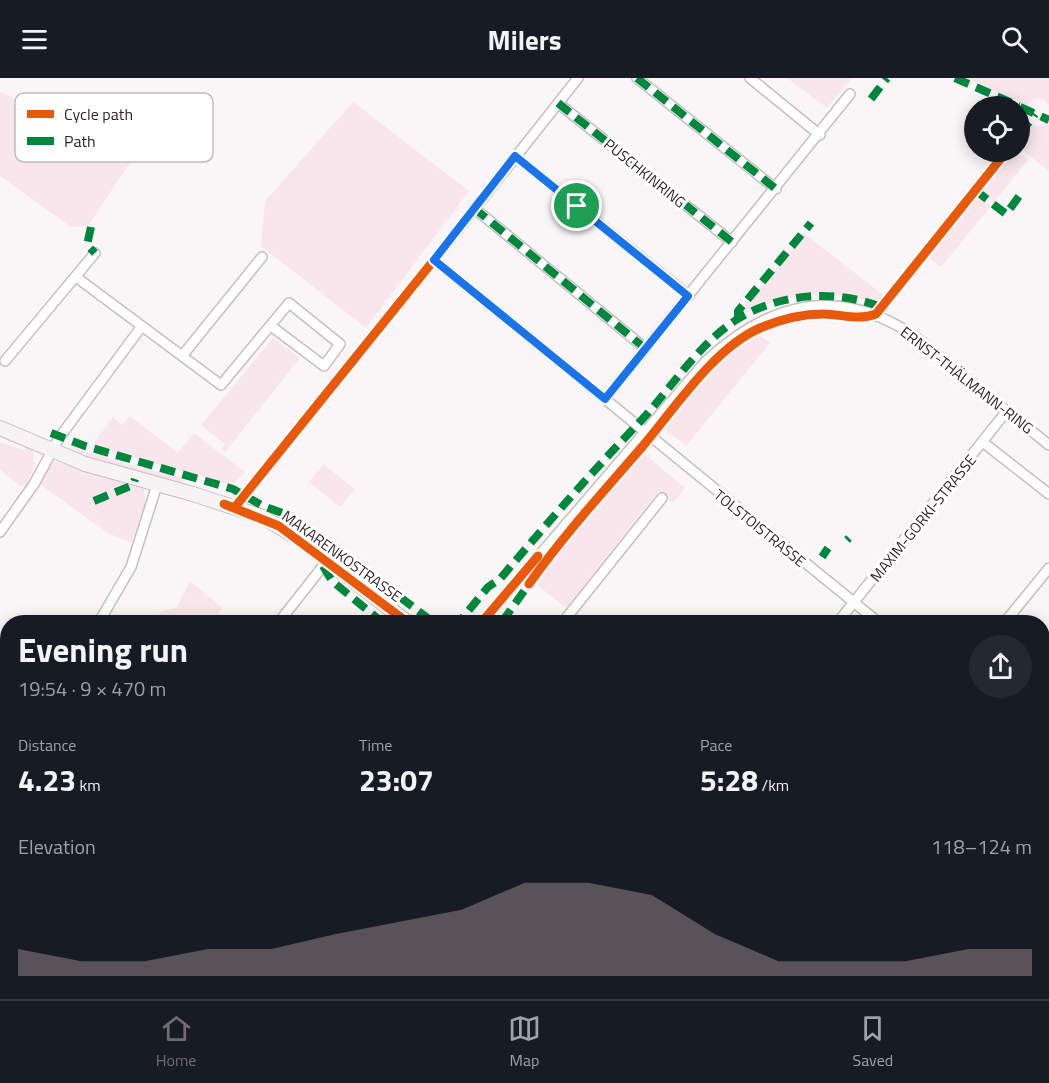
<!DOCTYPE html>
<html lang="en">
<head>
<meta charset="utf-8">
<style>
	:root { --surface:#171b24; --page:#242831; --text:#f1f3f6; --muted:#9ea1a6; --line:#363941; --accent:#756a6e }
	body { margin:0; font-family:"Titillium Web",sans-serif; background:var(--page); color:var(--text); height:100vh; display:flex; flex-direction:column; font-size:22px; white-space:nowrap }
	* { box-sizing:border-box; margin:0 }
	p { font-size:20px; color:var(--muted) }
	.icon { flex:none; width:33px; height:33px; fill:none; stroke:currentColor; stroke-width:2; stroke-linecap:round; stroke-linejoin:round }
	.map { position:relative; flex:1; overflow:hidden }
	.drawer { position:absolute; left:0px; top:537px; width:1050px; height:384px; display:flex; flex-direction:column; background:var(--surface); border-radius:24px 24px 0 0; box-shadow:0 3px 15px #0003 }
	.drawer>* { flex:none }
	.fabs { position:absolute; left:964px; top:18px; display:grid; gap:12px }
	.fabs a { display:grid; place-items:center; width:66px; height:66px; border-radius:50%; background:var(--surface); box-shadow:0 3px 15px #0003; font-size:30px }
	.pin { position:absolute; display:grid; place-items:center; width:51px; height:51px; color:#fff; margin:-26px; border:3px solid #fff; border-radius:50%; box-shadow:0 2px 6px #0007 }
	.round { display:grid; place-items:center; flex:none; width:63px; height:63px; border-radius:32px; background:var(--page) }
	.headline { display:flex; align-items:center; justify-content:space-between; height:102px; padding:0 18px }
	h1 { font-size:33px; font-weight:700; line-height:45px }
	.metrics { display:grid; grid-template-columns:repeat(3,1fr); gap:9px; height:102px; padding:6px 18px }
	.metrics div { display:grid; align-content:center }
	.metrics b { font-size:30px; font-weight:700 }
	.metrics small { font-size:16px; font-weight:400 }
	.metrics p { font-size:16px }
	.chart { height:168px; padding:12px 18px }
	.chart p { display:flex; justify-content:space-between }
	.chart svg { width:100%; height:108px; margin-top:6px; fill:var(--accent); opacity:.7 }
	header { display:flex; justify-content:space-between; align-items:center; height:78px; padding:0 18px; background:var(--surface); font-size:27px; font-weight:700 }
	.tabs { display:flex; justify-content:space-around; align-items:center; height:84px; border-top:2px solid var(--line); background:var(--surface); font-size:16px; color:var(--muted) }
	.tabs a { display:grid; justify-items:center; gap:3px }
	.tabs .active { color:var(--accent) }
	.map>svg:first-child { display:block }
</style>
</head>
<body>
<header><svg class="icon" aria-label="menu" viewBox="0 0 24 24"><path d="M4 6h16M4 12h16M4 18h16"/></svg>Milers<svg class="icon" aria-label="search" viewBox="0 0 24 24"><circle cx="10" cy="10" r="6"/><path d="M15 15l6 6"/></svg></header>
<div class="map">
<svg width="1049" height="921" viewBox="0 0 1049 921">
	<rect width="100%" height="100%" fill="#faf6f7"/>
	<path fill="#f8e6ec" d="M 787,0 L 852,0 L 827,30 Z
		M 965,0 L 1049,0 L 1049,27 L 1045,22 L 1038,20 L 1027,27 Z
		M 0,14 L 139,71 L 88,148 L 71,149 L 0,98 Z
		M 353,24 L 469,113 L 366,250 L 261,168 L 265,123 Z
		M 1045,44 L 1049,46 L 1049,93 L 1020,70 L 1020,61 L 1030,47 L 1040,48 Z
		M 1010,74 L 1016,74 L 1028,82 L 994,124 L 979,112 Z
		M 976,116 L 991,128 L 941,189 L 926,178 Z
		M 805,156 L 887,220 L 882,227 C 834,210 787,214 743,237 L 742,230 Z
		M 757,255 L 770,265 L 686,368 L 662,349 L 732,271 Z
		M 273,260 L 300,280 L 225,374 L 221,371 L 225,366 L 201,347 Z
		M 130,338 L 178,375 L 194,355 L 245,394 L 233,407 L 92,368 L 113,339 L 122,347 Z
		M 0,364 L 24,372 L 27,367 L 33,373 L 35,387 L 27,406 L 20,408 L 0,391 Z
		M 70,368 L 123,385 L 184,400 L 181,407 L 73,376 Z
		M 642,374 L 685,410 L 673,425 L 658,414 L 566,530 L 536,506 C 558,460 608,413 642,374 Z
		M 56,384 L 144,411 L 146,427 L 131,465 L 108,455 L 41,407 L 40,401 L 50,385 Z
		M 323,386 L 355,411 L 340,429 L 309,404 Z
		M 190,503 L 222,530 L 213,544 L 152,544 L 162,533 L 177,529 Z
		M 1049,819 L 1049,909 L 1033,921 L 968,921 L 963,914 L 1042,914 L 1043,824 Z
		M 63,914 L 151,914 L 150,921 L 64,921 Z"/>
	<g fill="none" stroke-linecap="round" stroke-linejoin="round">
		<g stroke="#c7bec1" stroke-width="12">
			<path id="street" d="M 578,0 L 434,182 L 605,321
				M 637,0 L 776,111
				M 750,0 L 820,57
				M 850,16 L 605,321 L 878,544
				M 558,25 L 732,164
				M 515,78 L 689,218
				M 474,130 L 646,271
				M 76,199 L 221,307 L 289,225 L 340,266 L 324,288 L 271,248
				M 182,278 L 262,179
				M 5,283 L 95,175
				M 984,365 L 1049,416
				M 0,454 L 34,406 L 59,360 L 142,248
				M 99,544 L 131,489 L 157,407
				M 279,544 L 327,483
				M 482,544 L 706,283 C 770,224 837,207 913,257 L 1049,367
				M 563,544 L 662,420
				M 838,544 L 1006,334
				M 1005,544 L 1049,490
				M 0,666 L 8,672
				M 1042,679 L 1049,684
				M 260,914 L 269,921
				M 347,914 L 356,921
				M 394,914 L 404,921
				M 655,914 L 664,921
				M 955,914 L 961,921"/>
		</g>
		<g stroke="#c7bec1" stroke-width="16">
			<path id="secondary" d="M 0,350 L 85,386 L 193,416 L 263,439 L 299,461 L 407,544
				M 0,758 L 8,764
				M 1042,816 L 1049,811
				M 185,914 L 195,921
				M 905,921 L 915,914"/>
		</g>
		<use href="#street" stroke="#fefefe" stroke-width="9"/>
		<use href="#secondary" stroke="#f7f3f5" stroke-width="14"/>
		<path stroke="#00873e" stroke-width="8" stroke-dasharray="15 8" stroke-linecap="butt" d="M 637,0 L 776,111
			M 955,0 L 1019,28
			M 871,21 L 887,0
			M 558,25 L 732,164
			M 1020,29 L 1049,42
			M 1020,56 L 1035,36
			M 515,78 L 689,218
			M 975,112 L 1006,136 L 1020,117
			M 474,130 L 646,271
			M 91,149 L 87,167 L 95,175
			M 738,241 L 738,233 L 811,145
			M 51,355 L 85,368 L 233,411 L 263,428 L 294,439 L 433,544
			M 94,423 L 133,407 L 135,401
			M 847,462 L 849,460
			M 822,479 L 828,470
			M 323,488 L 332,503 L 382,544
			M 451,544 L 460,543 L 488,509 L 500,501 C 544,449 589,397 636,348 C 669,314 696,268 736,242 C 779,215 835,211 881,229
			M 502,544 L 529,506
			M 0,711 L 8,717
			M 0,798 L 8,802
			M 1042,801 L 1049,796
			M 154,914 L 161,921
			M 195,921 L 201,914
			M 887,921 L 896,914"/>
		<g stroke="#fff" stroke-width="13">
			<path id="cycleway" d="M 224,426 L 279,448 L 407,544
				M 235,429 L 434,182
				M 529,506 C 563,458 603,414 642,369 C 675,330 714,270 760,250 C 779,242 802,236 823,236 C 842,236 857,243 876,236 L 1006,74
				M 482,544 L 538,478"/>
		</g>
		<use href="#cycleway" stroke="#e8590c" stroke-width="9"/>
	</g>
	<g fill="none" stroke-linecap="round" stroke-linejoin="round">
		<g stroke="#fff" stroke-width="12">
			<path id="route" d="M 515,78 L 688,218 L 605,321 L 434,182 Z"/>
		</g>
		<use href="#route" stroke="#1a73e8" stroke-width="8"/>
	</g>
	<g text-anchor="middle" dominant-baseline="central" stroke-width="6" stroke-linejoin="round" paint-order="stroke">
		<g font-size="15" fill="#2d1f24" stroke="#fff">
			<text transform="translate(645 95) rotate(39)">PUSCHKINRING</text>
			<text transform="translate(967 302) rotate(38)">ERNST-THÄLMANN-RING</text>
			<text transform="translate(923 440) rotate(-51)">MAXIM-GORKI-STRASSE</text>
			<text transform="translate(760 450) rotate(39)">TOLSTOISTRASSE</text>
			<text transform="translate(342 478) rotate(36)">MAKARENKOSTRASSE</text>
		</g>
	</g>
	<rect x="15" y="15" width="198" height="69" rx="9" fill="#fff" stroke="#c0bcbd" stroke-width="1.5"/>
	<rect x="27" y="32" width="27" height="8" fill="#e8590c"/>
	<rect x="27" y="59" width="27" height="8" fill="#00873e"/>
	<g font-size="16" fill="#2d1f24">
		<text x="64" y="42">Cycle path</text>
		<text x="64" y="69">Path</text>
	</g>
</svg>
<div class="fabs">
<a><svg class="icon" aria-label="locate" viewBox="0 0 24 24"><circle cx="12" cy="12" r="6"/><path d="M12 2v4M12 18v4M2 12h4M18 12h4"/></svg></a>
</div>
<div class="pin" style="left:577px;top:128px;background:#1e9e55"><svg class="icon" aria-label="arrive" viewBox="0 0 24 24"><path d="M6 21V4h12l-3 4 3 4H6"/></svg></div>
<section class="drawer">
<div class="headline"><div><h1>Evening run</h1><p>19:54 · 9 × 470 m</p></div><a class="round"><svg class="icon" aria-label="share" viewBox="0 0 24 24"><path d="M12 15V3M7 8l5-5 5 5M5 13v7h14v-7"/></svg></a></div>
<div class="metrics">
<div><p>Distance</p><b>4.23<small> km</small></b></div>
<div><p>Time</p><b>23:07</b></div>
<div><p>Pace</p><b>5:28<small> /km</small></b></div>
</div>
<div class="chart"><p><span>Elevation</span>118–124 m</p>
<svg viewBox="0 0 160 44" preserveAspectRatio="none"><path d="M0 44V33L10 38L20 38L30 33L40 33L50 27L60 22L70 17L80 6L90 6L100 11L110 27L120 38L130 38L140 38L150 33L160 33V44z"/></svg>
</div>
</section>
</div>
<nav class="tabs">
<a class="active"><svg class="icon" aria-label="home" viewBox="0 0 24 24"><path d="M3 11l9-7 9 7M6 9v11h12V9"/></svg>Home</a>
<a><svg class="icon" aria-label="map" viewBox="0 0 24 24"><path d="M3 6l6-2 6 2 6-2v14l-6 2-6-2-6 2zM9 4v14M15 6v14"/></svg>Map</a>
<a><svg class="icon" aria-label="saved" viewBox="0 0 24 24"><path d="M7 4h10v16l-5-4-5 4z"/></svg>Saved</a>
</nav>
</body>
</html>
